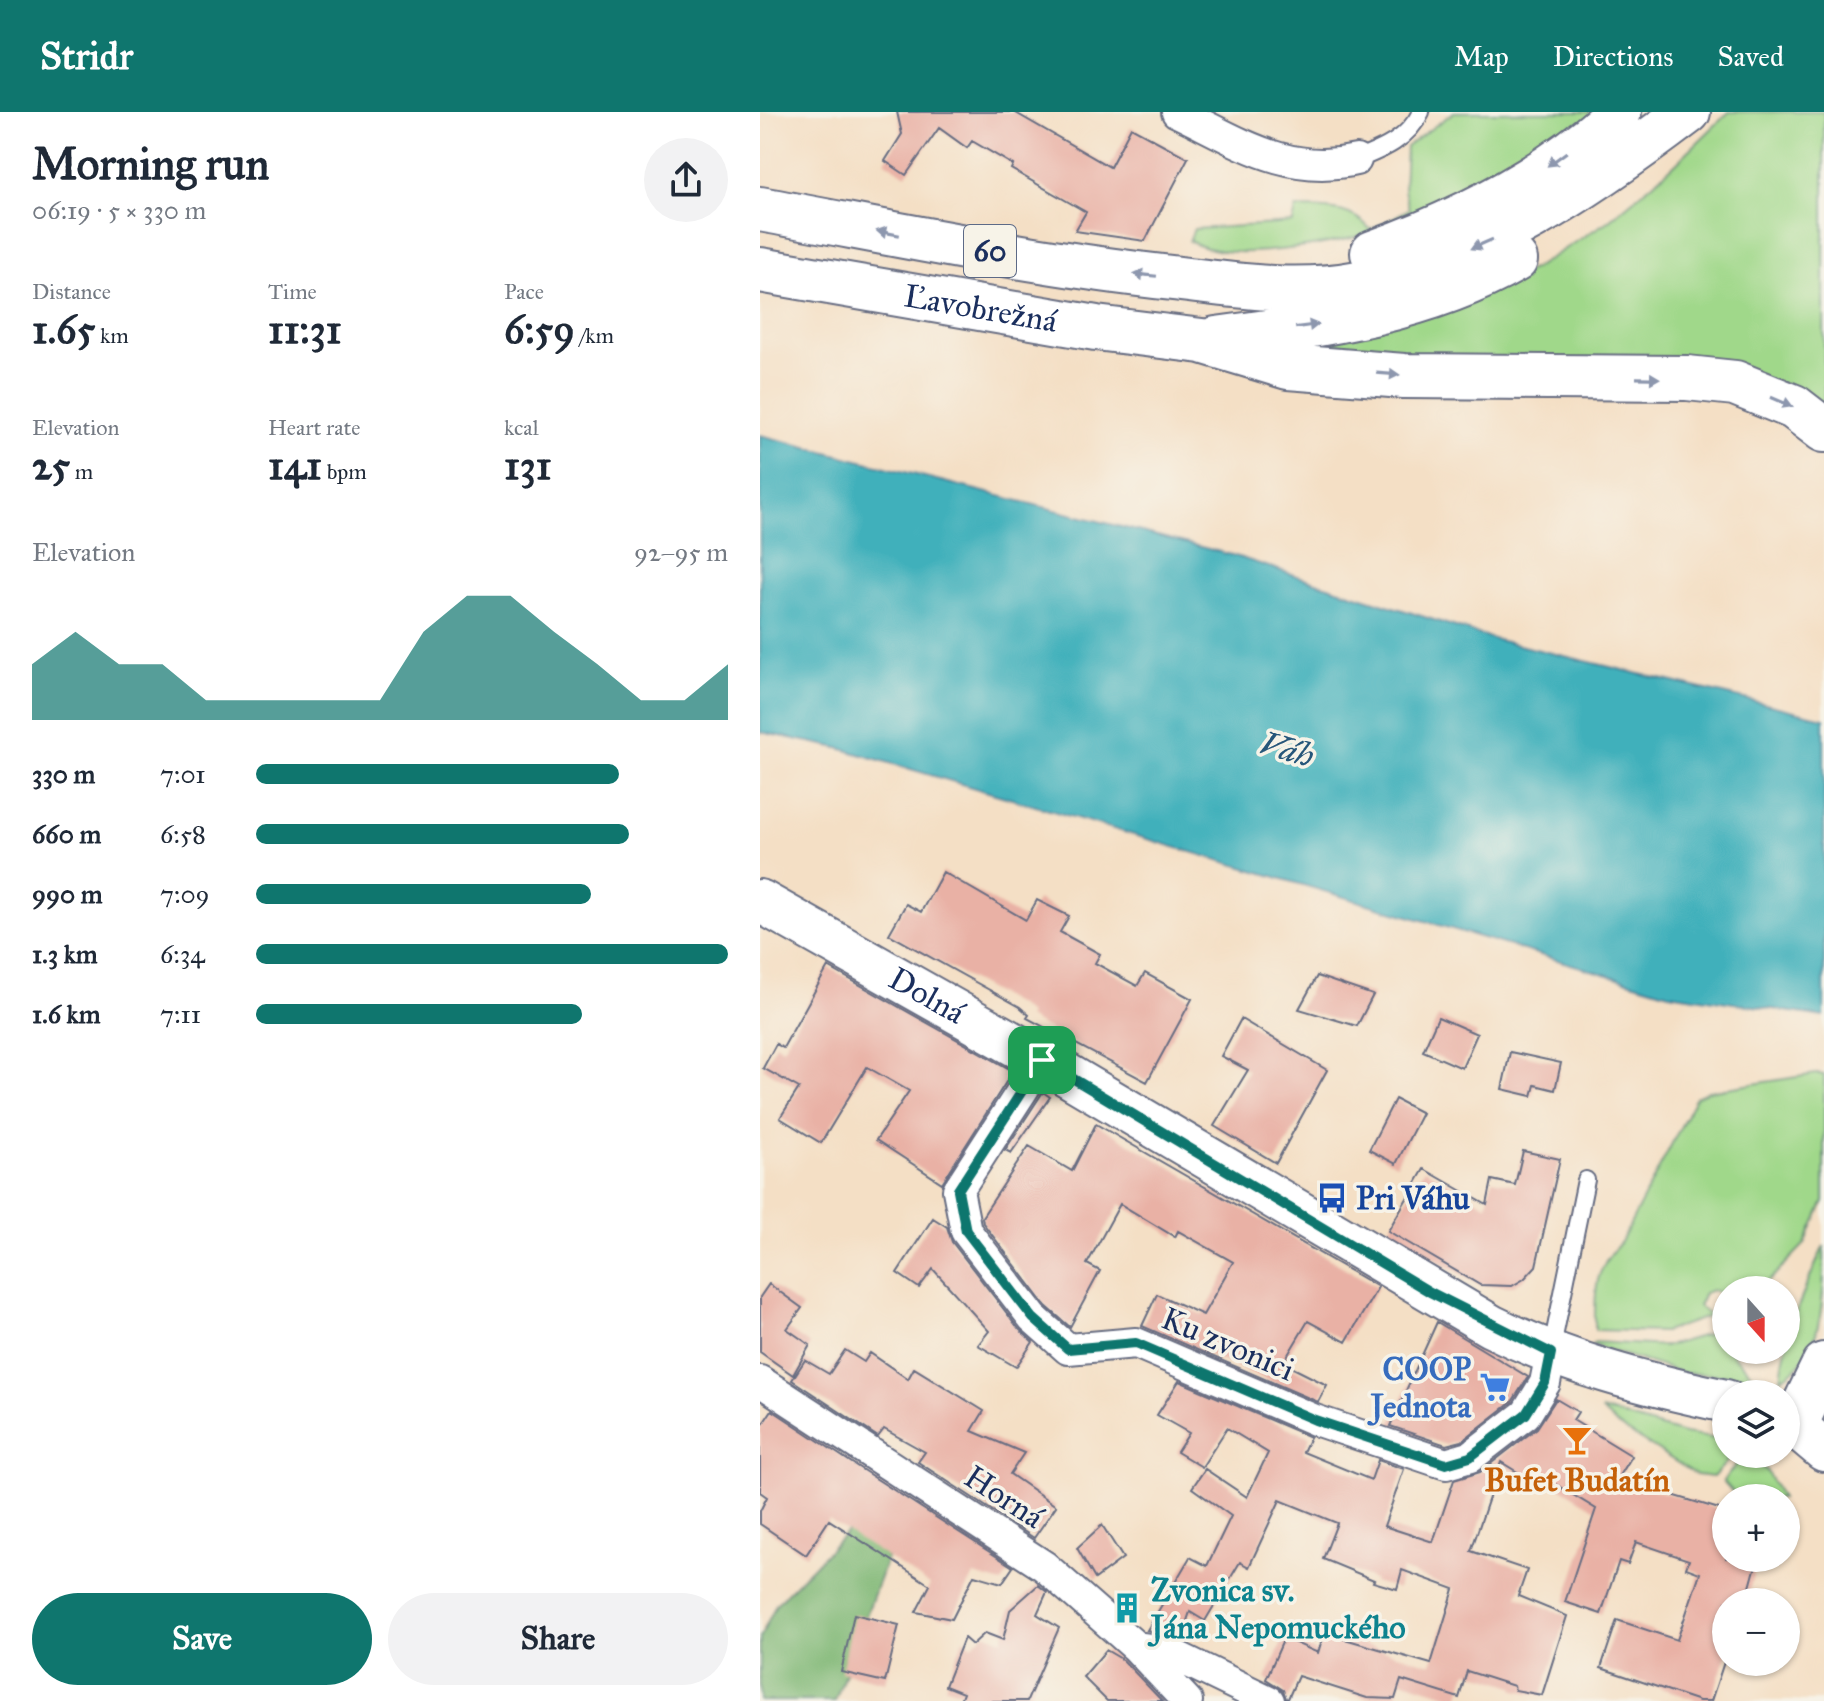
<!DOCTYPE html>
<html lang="en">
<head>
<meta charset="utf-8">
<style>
	:root { --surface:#fff; --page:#f2f2f3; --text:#1f2937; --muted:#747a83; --accent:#0f766e }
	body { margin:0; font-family:"IM FELL Great Primer",serif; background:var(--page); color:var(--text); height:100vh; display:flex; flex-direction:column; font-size:30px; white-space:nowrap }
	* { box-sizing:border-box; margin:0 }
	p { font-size:26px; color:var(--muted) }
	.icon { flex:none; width:44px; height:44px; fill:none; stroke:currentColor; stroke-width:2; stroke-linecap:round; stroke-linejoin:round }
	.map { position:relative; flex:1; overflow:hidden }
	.sheet { display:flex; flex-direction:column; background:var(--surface); width:760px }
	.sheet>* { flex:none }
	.needle { width:52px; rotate:159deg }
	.controls { position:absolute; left:952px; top:1164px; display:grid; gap:16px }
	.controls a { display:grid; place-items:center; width:88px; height:88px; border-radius:50%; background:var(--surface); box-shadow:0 2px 6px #0004; font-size:40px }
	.pin { position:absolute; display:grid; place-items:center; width:68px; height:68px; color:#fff; margin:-34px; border-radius:16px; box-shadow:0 4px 12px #0006 }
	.round { display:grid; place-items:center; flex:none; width:84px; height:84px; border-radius:42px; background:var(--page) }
	.headline { display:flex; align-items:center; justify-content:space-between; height:136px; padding:0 32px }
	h1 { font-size:44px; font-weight:700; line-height:60px }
	.metrics { display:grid; grid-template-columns:repeat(3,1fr); gap:12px; height:136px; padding:8px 32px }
	.metrics div { display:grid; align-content:center }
	.metrics b { font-size:40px; font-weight:700 }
	.metrics small { font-size:22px; font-weight:400 }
	.metrics p { font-size:22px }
	.chart { height:224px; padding:16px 32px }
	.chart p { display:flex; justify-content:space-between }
	.chart svg { width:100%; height:144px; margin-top:8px; fill:var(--accent); opacity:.7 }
	.cta { display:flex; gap:16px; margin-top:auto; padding:16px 32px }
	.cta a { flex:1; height:92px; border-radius:48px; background:var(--accent); color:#fff; font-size:32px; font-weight:700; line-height:92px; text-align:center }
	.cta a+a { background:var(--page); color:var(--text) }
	ul { padding:0 32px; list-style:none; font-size:26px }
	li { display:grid; grid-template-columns:128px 96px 1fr; align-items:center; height:60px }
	li i { height:20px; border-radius:10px; background:var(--accent) }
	header { display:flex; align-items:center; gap:48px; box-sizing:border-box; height:112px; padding:0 40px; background:var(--accent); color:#fff }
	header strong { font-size:38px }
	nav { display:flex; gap:44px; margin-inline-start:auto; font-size:28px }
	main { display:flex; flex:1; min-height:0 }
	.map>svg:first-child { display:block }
</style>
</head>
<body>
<header>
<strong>Stridr</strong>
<nav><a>Map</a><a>Directions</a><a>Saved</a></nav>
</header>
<main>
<section class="sheet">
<div class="headline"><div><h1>Morning run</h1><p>06:19 · 5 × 330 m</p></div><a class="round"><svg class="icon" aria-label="share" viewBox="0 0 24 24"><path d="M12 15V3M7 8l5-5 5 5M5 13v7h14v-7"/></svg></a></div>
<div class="metrics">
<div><p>Distance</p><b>1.65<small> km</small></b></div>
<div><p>Time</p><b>11:31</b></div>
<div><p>Pace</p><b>6:59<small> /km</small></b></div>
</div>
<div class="metrics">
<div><p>Elevation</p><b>25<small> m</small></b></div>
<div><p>Heart rate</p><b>141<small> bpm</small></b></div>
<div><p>kcal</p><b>131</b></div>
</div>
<div class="chart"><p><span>Elevation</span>92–95 m</p>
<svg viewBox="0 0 160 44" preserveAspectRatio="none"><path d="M0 44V27L10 17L20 27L30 27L40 38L50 38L60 38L70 38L80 38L90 17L100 6L110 6L120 17L130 27L140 38L150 38L160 27V44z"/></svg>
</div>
<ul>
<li><b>330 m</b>7:01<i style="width:77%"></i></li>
<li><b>660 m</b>6:58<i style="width:79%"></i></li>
<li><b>990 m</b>7:09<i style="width:71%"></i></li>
<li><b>1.3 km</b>6:34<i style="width:100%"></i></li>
<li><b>1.6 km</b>7:11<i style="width:69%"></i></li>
</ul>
<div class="cta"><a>Save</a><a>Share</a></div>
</section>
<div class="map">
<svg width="1064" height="1589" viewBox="0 0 1064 1589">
	<rect width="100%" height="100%" fill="#f7f3e8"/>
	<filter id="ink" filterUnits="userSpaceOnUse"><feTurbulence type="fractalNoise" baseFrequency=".0125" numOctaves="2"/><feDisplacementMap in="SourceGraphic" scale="16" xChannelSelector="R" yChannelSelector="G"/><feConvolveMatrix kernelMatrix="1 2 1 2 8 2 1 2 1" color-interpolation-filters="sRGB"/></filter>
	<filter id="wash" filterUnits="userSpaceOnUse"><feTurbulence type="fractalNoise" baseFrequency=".006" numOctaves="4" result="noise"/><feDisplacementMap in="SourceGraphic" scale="32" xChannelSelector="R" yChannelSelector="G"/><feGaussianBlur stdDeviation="1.8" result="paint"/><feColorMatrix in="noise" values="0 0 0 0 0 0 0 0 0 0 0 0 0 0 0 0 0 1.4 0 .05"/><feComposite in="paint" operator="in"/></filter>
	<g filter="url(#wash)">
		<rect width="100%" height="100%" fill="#f4dfc5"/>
		<path fill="#a0d88a" stroke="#5e8474" stroke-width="2" d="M 694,0 L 837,0 C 743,75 639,127 519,138 C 490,141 455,143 429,129 L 434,117 L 533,111 L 536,96 C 566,97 591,94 611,118 L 649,97 L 644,78 L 646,35 Z
			M 969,0 L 1064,0 L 1064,294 L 660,244 L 534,234 L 773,157 L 848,109 L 912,55 Z
			M 1056,962 L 1064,963 L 1064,1090 L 1045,1132 L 1000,1178 L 966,1178 L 966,1184 L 952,1178 L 944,1181 L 938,1194 L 950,1204 L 904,1220 L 835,1218 C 835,1180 833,1158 861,1130 L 936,985 L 948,979 Z
			M 1064,1134 C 1064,1184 1064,1246 1021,1266 C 1026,1220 1044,1177 1064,1134 Z
			M 952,1221 L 991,1261 L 987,1264 L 923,1261 L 832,1233 L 835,1230 L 907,1234 Z
			M 841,1298 L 924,1322 L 966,1328 L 966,1342 L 974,1342 L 953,1365 L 937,1363 L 857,1313 Z
			M 986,1346 L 1006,1358 L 1021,1386 L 978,1386 L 963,1369 L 980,1348 Z"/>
		<path fill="#80b876" stroke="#4e746a" stroke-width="2" d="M 118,1388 L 143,1402 L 75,1589 L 0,1589 L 0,1526 L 16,1492 Z"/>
		<path fill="#40b0bb" stroke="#2e708c" stroke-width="2" d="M 0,323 L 472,443 L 733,527 L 1064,606 L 1064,905 L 909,881 L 79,636 L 0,620 Z"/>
		<g id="blocks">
			<path fill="#e9b1a5" d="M 137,0 L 254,0 L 350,55 L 371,15 L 428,46 L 385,129 L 315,119 L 326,100 L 251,57 L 253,53 L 212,29 L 207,36 L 179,16 L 146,63 L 125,49 L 142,22 Z
				M 183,760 L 266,808 L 277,788 L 309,804 L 300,820 L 340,842 L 335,851 L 377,874 L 385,861 L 432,887 L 387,970 L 267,906 L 269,903 L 260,895 L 129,822 L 146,792 L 161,800 Z
				M 68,855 L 253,959 L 182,1071 L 116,1028 L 149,979 L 107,955 L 61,1031 L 20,1006 L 39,976 L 3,956 L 16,932 L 23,936 Z
				M 557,864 L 613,883 L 597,914 L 539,897 Z
				M 678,905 L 717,922 L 702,956 L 663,939 Z
				M 481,907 L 567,958 L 516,1051 L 454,1014 L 488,958 L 461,944 Z
				M 750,940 L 801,951 L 795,978 L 775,973 L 772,984 L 742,977 Z
				M 283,980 L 290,985 L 251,1041 L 245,1038 Z
				M 635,987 L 662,1001 L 636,1052 L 609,1038 Z
				M 336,1012 L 618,1175 L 586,1230 L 548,1209 L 523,1251 L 567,1273 L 558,1290 L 382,1214 L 397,1182 L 443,1203 L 473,1150 L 418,1119 L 415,1125 L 360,1092 L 327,1152 L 340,1159 L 310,1215 L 286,1194 L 223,1111 L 222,1105 L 269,1034 L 312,1059 Z
				M 763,1039 L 800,1047 L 776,1154 L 764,1167 L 752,1174 L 720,1173 L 628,1119 L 664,1057 L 727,1093 L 732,1068 L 755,1073 Z
				M 173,1106 L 187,1115 L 192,1130 L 259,1217 L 273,1230 L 256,1255 L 218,1233 L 229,1219 L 173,1157 L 159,1176 L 137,1161 Z
				M 9,1172 L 42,1196 L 27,1217 L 50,1233 L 33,1263 L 0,1240 L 0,1185 Z
				M 677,1210 L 768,1265 L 752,1290 L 702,1329 L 686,1333 L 630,1314 Z
				M 85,1238 L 104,1250 L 110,1241 L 148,1267 L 154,1256 L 224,1299 L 212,1319 L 264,1341 L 250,1362 L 296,1394 L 274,1426 L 158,1350 L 165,1340 L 124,1317 L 118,1325 L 32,1268 L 45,1248 L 69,1262 Z
				M 419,1269 L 550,1325 L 543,1340 L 611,1368 L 618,1348 L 644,1357 L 624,1414 L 673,1430 L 694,1368 L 720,1360 L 777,1316 L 796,1287 L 818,1300 L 813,1308 L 872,1344 L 858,1367 L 966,1399 L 966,1446 L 998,1446 L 986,1490 L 966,1490 L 966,1544 L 951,1589 L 939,1589 L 841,1556 L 857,1508 L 917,1528 L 940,1461 L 926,1456 L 929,1448 L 876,1430 L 868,1452 L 859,1449 L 841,1502 L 805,1490 L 836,1397 L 777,1361 L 772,1369 L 741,1350 L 711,1439 L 767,1458 L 758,1484 L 807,1504 L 782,1583 L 755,1578 L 754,1574 L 707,1559 L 699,1586 L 641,1568 L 635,1587 L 607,1586 L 538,1564 L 527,1589 L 523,1578 L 506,1567 L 524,1526 L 558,1541 L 564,1521 L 671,1552 L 694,1477 L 642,1458 L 637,1477 L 613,1470 L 614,1468 L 563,1447 L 577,1411 L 520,1388 L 489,1455 L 480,1450 L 445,1509 L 430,1500 L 421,1526 L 387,1518 L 430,1445 L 447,1454 L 471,1404 L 432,1376 L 445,1357 L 487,1385 L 508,1341 L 467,1316 L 442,1355 L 417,1340 L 429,1321 L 397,1303 Z
				M 12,1298 L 98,1355 L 253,1455 L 242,1471 L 214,1463 L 192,1507 L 156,1500 L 170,1473 L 69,1408 L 46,1443 L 0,1412 L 0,1399 L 7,1385 L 0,1380 L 0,1316 Z
				M 342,1413 L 363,1446 L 335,1467 L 317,1436 Z
				M 278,1473 L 287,1480 L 277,1502 L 299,1516 L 267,1589 L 200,1589 L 203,1581 L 185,1574 L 204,1526 L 212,1533 L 225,1521 L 243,1528 L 250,1498 Z
				M 94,1502 L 139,1513 L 125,1570 L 81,1560 Z
				M 346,1538 L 363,1548 L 402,1589 L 347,1589 L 323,1565 Z"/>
		</g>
	</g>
	<g filter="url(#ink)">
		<use href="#blocks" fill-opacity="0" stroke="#676d82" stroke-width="2"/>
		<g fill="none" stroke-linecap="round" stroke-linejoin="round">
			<g stroke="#676d82" stroke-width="20">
				<path id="service" d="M 596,48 C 624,37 648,27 661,0
					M 791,1240 L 826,1068"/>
			</g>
			<g stroke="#676d82" stroke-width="34">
				<path id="minor" d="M 417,0 C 478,29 527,64 596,48
					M 282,948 L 198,1078 L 206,1119 L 273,1206 L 308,1237 L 376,1231 L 555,1308 L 686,1352 L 710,1345 L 766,1302 L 785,1271 L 791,1241
					M 0,1269 L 284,1454 L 376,1535 L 427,1589
					M 376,1535 L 406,1539 L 509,1589"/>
			</g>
			<g stroke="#676d82" stroke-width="46">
				<g id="secondary">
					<path id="s1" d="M 0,789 L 282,948 L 731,1214 C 805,1251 885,1272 966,1289"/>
					<path d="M 1026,1306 L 1064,1338"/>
				</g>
			</g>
			<g stroke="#676d82" stroke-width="48">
				<g id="primary">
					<path d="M 0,97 C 137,122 274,151 412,166 C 475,173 535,183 598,171 C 724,147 828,76 928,0"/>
					<path d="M 613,141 C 701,109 791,64 859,0"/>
					<path id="s2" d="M 0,158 L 336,216 L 442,229 L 528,255 L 644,264 L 927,266 L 975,271 L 1034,295 L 1064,318"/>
					<path d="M 456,227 C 559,213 664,200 755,148"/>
					<path d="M 1036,1311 L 1064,1253"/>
				</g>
			</g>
			<use href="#service" stroke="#fff" stroke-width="16"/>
			<use href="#minor" stroke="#fff" stroke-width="30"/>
			<use href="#secondary" stroke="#fff" stroke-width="42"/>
			<use href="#primary" stroke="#fff" stroke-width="44"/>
		</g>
		<defs><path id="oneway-solid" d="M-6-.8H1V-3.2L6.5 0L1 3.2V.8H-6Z" transform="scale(2)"/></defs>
		<g fill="#8d97ae">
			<use href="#oneway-solid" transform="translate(797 47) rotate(144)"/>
			<use href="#oneway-solid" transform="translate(128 121) rotate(-169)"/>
			<use href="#oneway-solid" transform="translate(722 132) rotate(156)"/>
			<use href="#oneway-solid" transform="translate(385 163) rotate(-174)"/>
			<use href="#oneway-solid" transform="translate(547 214) rotate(-8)"/>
			<use href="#oneway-solid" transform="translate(628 262) rotate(4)"/>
			<use href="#oneway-solid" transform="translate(888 266) rotate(1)"/>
			<use href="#oneway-solid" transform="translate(1022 290) rotate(23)"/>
		</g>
	</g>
	<g fill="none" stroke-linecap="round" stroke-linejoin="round" filter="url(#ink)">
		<g stroke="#fff" stroke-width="16">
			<path id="route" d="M 282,948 L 670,1180 L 791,1241 L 785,1271 L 766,1302 L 710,1345 L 686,1352 L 555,1308 L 376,1231 L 308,1237 L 273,1206 L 206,1119 L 198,1078 Z"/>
		</g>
		<use href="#route" stroke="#0f766e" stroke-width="10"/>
	</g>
	<defs>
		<g id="bus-bare" transform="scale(2.4)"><path d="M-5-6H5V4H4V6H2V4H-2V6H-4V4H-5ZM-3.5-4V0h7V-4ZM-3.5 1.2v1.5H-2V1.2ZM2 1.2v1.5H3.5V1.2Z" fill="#1a4fb4" stroke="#f7f3e8" stroke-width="2.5" paint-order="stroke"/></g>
		<g id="supermarket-bare" transform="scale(2.4)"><path d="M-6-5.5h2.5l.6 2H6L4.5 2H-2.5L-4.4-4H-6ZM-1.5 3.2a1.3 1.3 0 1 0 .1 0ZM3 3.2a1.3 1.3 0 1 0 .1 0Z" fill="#3f7fe0" stroke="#f7f3e8" stroke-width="2.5" paint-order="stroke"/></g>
		<g id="bar-bare" transform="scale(2.4)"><path d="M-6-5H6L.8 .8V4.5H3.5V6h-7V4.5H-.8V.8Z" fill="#e8710a" stroke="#f7f3e8" stroke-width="2.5" paint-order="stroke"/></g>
		<g id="building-bare" transform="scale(2.4)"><path d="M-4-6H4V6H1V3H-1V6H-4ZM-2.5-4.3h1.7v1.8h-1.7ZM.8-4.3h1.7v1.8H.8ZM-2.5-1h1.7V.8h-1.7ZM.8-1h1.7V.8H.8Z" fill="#0f9aa8" stroke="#f7f3e8" stroke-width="2.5" paint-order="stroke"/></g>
	</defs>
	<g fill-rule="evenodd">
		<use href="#bus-bare" x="572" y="1086"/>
		<use href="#supermarket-bare" x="735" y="1275"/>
		<use href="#bar-bare" x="817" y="1328"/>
		<use href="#building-bare" x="367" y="1496"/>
	</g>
	<g text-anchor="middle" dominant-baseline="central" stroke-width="7" stroke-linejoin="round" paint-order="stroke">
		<rect fill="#f7f3e8" stroke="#5d6a87" stroke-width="2" x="204" y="113" width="52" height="52" rx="6"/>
		<g font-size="30" font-weight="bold" fill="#1b2f5e">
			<text x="230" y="139">60</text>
		</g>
		<g font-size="32" fill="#1b2f5e" stroke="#f7f3e8">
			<text stroke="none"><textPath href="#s2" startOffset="224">Ľavobrežná</textPath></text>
			<text stroke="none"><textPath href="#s1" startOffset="192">Dolná</textPath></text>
			<text transform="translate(468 1232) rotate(23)">Ku zvonici</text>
			<text transform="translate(244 1385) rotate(33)">Horná</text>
		</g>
		<g font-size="32" font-weight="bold" fill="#164399" stroke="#f7f3e8" text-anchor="start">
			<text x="596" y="1086">Pri Váhu</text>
		</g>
		<g font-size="32" font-weight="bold" fill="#366cbe" stroke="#f7f3e8" text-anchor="end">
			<text x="711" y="1257">COOP<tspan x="711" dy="37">Jednota</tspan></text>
		</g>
		<g font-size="32" font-weight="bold" fill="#c56008" stroke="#f7f3e8">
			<text x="817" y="1368">Bufet Budatín</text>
		</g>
		<g font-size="32" font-weight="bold" fill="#0d838f" stroke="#f7f3e8" text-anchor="start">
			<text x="391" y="1478">Zvonica sv.<tspan x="391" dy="37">Jána Nepomuckého</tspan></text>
		</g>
		<g font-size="34" font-style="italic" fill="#26567a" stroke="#f7f3e8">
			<text transform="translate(527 637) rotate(16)">Váh</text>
		</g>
	</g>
</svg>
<div class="controls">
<a><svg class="needle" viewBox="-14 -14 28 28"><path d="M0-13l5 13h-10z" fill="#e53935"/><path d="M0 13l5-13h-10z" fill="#747a83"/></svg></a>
<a><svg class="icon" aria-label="layers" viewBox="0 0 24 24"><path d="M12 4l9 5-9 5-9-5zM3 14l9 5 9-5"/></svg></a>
<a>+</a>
<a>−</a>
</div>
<div class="pin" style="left:282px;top:948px;background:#1e9e55"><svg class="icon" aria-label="arrive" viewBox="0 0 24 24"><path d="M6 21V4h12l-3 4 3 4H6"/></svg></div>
</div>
</main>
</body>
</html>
